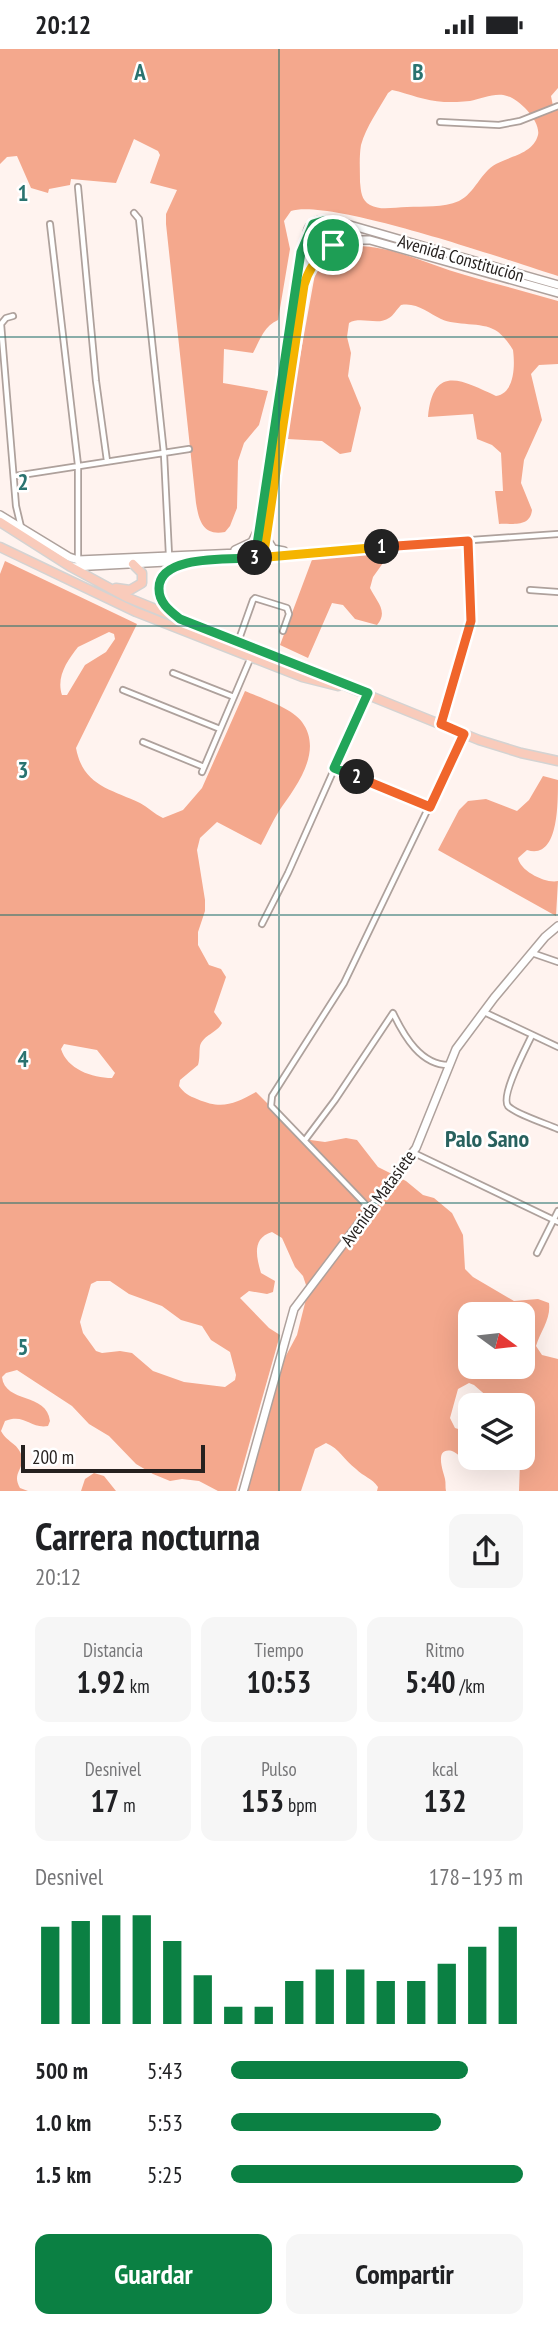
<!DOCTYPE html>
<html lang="es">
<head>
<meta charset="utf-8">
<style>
	:root { --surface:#fff; --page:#f6f6f6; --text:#202124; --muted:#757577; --accent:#0b8043 }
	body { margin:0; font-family:"PT Sans Narrow",sans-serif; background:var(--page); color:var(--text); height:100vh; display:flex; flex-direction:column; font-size:26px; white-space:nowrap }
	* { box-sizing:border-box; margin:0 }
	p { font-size:23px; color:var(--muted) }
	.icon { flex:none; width:38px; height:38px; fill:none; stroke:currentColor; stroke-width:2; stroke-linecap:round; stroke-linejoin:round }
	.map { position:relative; height:1442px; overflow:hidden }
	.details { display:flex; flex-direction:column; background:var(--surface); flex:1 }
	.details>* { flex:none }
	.needle { width:46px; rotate:105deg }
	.tools { position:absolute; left:458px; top:1253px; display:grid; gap:14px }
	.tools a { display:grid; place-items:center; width:77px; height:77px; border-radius:14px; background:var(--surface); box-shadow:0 7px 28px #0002; font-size:35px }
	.scale { position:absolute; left:21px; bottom:18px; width:184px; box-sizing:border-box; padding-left:7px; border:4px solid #26211f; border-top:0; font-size:19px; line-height:24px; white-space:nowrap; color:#26211f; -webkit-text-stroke:5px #fff; paint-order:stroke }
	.pin { position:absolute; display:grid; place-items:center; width:60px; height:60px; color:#fff; margin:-30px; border:4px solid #fff; border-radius:50%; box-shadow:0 2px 7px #0007 }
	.km { position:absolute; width:35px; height:35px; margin:-18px; border-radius:50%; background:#222; color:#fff; font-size:19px; line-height:35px; text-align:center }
	.round { display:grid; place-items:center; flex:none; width:74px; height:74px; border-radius:14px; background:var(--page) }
	.summary { display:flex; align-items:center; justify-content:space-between; height:119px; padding:0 35px }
	h1 { font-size:38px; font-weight:700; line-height:52px }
	.stats { display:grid; grid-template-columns:repeat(3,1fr); gap:10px; height:119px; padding:7px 35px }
	.stats div { display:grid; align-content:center; border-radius:14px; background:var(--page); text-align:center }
	.stats b { font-size:30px; font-weight:700 }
	.stats small { font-size:19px; font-weight:400 }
	.stats p { font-size:19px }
	.chart { height:196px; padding:14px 35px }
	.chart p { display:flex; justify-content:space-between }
	.chart svg { width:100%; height:126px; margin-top:7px; stroke:var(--accent); stroke-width:6 }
	.action { display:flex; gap:14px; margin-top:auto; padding:14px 35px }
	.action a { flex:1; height:80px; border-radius:14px; background:var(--accent); color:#fff; font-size:28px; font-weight:700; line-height:80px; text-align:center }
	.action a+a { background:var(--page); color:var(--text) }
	ul { padding:0 35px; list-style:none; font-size:23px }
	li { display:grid; grid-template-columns:112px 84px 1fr; align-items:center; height:52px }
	li i { height:18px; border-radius:9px; background:var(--accent) }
	.status { display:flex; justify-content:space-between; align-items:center; height:49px; padding:0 35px; background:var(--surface); direction:ltr }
	.status svg { height:19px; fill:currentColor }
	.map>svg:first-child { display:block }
</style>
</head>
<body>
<div class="status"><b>20:12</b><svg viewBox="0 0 49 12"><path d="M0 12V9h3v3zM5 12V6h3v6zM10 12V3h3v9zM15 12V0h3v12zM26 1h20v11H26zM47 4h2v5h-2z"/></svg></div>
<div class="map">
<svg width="558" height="1443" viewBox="0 0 558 1443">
	<rect width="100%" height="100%" fill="#fff3ef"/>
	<path fill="#f4a88d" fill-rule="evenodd" d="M 0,0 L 558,0 L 558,39 L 551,47 L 553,57 L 558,60 L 558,227 C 510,212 330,149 291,162 L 284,172 L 290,200 L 278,271 C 264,277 260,291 253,304 L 224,300 L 223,334 L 268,342 L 259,376 L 244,394 L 238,412 L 237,459 L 230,477 L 225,483 C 203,487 199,472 196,454 L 166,175 L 166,165 L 177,141 L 150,134 L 160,106 L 158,102 L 134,90 L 116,134 L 71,130 L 70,136 L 49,140 L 48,144 L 31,139 L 17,107 L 7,108 L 0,115 ZM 392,41 C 410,45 425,52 444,53 C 452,53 462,53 470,52 C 481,50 496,43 507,47 C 519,50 541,72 538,86 C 533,105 510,107 496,115 C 480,124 475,144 459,152 C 443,159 424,157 407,158 C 394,158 381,162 370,156 C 361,151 361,142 360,133 C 360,121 359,108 361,96 C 366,78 379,60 388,44 Z
		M 356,197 C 394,197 429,216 465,226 C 496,235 527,243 558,252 L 558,315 L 539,316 L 531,325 L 542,371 L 524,411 L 521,434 L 532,461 C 530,479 512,474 499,475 L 495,442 L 503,442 L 501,404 L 492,396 L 477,390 L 473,365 L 428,368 C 433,314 463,332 496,347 C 515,344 515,316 513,301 C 509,294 502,285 495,281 C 482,273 456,277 441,270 C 428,264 417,253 401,256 C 397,260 393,267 389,269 C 378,277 361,267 349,274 L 347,288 L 351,304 L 348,327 L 361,359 L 351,403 L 340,405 L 322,392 L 288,390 L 286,385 L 315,225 C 322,208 339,201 356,197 Z
		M 382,501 L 383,514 L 373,528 L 370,539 C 376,552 389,562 377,576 L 355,570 L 343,556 L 332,554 L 308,609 L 280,596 L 313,508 Z
		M 5,512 L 137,575 L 76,699 C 83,737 111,740 140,754 C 148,758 154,765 163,769 L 183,761 L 202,739 L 245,642 C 261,649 292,659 302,673 C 324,703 295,739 279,762 C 272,773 267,785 261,796 L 217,773 L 200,789 L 197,801 L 205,851 L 205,862 L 198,883 L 198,896 L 209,916 L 221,920 L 226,928 L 214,963 L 222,974 C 217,984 203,986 200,997 C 199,1003 200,1010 198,1016 L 180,1031 L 179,1037 C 184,1044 189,1047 197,1050 C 222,1061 234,1055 256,1043 L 303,1090 L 325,1093 L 346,1089 L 357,1091 L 378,1118 L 406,1132 L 423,1146 L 434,1149 L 452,1164 L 463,1186 L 465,1220 L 473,1228 L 514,1252 L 538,1250 L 549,1254 C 551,1270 541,1281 536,1297 L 542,1306 L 558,1310 L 558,1442 L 519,1442 L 520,1413 L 524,1402 L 523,1356 L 497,1356 L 474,1336 L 469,1334 L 458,1340 L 450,1369 L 455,1379 L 471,1384 L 471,1409 L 475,1409 L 467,1413 C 461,1410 458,1404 452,1402 C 433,1398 444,1424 445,1430 C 446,1434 445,1438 446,1442 L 377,1442 L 378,1438 C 372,1429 364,1428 356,1420 C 344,1411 340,1400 326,1394 L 315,1400 L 301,1442 L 243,1442 L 282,1314 L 297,1286 L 308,1242 L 303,1227 L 295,1218 L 282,1189 L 272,1183 C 252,1189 256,1207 261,1224 L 275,1232 L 273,1243 L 267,1245 L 249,1242 L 240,1249 L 269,1279 L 280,1286 L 236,1442 L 218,1442 L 199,1432 L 182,1430 L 170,1432 L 153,1425 L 136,1415 L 109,1387 L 89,1375 L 72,1357 L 17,1321 L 6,1324 L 2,1328 C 5,1355 47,1343 50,1372 L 48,1377 C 30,1380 25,1364 5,1372 L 1,1382 C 8,1395 19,1393 23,1411 C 20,1423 13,1427 20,1439 L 28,1442 L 0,1443 L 0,525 ZM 109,583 L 114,585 L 115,590 L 106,603 L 85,616 L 67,646 L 62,646 C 56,628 67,612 78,598 ZM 64,995 L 97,1001 L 115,1024 L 112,1029 C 92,1029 67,1020 61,1000 ZM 97,1232 L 110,1232 L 129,1245 L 162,1257 L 181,1271 L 202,1277 L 211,1291 L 230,1303 L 236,1326 L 235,1331 L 225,1338 L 184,1333 L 153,1322 L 132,1304 L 120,1302 L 102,1304 L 96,1302 L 83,1284 L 80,1273 L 91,1235 ZM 471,1265 L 523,1265 L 523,1318 L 471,1318 Z
		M 543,727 L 558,731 C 558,758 558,811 527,801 L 518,809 C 520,822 546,835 558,832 L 556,867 L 438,801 L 459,761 L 468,752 L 486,750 L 517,762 L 529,751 Z
		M 94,1424 L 104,1427 L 116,1442 L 81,1442 L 85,1430 Z"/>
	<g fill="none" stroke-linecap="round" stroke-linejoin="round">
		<g stroke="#aea19c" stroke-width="8">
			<path id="street" d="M 440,73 L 499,76 L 520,72 L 558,57
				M 78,138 L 96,332 L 107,412
				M 134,164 L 139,170 L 164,405 L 169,506
				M 50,175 L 78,416 L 78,511
				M 13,267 L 6,269 L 1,275 L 16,457 L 21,478
				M 15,427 L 189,400
				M 263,508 L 330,501 L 558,485
				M 530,541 L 558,543
				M 238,593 L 253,551 L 255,549 L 287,559 L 289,565 L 283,582
				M 173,624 L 234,648
				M 123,641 L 220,680
				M 441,675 L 471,572 L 468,492
				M 143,693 L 204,718
				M 334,719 L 430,758
				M 202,723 L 251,608
				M 262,875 L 288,824 L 368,644
				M 532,904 L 558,913
				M 484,963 L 558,998
				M 532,986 C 527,997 500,1047 508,1057 C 515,1065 547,1075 558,1080
				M 305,1091 L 335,1051 L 393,964 C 404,987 421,1017 450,1016
				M 414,1104 L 558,1173
				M 370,1160 L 271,1057 L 272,1047 L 344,934 L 464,685
				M 537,1204 L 558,1162"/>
		</g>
		<g stroke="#aea19c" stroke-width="10">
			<path id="secondary" d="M307 186a15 15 0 1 1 30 0a15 15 0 1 1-30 0Z
				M 323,172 L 343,174 L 558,236
				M 333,196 L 356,191 L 370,191 L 558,244
				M 0,466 L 69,508 L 78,511 L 259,503
				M 266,489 L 273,500 L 284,502
				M 235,501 L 252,493 L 257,483
				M 256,509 L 284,311 L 301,203 L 309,180
				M 72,518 L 263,508 L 304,236 L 309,221 L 326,201
				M 243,1443 L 294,1260 L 416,1099 L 456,1000 L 494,949 L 545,888 L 558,877"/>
		</g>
		<g stroke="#d4d3d2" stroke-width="11">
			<path id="primary" d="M 0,473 L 71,518 L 126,548 L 479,691 L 521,704 L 558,712
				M 0,498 L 136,563 L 302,628 L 338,637
				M 116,539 L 130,541 L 142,534 L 142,524 L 133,515
				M 172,564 C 160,555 152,534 166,522 C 171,519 177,516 182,513"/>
		</g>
		<use href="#street" stroke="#fff" stroke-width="4.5"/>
		<use href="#secondary" stroke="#fff" stroke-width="7"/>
		<use href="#primary" stroke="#f9cbbb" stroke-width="8"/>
	</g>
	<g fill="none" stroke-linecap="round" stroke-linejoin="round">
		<g stroke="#fff" stroke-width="14">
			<path id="split-1" d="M 333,196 C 318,206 309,219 304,236 L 264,503 L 257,503 L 256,509 L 382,498"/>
		</g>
		<g stroke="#fff" stroke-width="14">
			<path id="split-2" d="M 357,728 L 430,758 L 464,685 L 441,675 L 471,572 L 468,492 L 382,498"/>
		</g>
		<g stroke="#fff" stroke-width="14">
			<path id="split-3" d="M 255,509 C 231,511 158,505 159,540 C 159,554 170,562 180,570 L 368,644 L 334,719 L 357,728"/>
		</g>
		<g stroke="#fff" stroke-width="14">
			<path id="split-4" d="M 255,509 L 301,203 L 313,175 L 323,172 L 333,176 L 337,186 L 333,196"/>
		</g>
		<use href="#split-1" stroke="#f5b400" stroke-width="9"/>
		<use href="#split-2" stroke="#f0652b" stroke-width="9"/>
		<use href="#split-3" stroke="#22a559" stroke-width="9"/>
		<use href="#split-4" stroke="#22a559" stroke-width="9"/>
	</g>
	<path fill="none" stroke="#2a7370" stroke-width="2" stroke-opacity="0.55" d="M 279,0 L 279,1443M 0,288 L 558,288M 0,577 L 558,577M 0,866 L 558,866M 0,1154 L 558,1154"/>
	<g text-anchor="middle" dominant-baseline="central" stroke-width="5" stroke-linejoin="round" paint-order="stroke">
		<g font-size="18" fill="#26211f" stroke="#fff">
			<text transform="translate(461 209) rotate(16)">Avenida Constitución</text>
			<text transform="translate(378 1149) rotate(-54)">Avenida Matasiete</text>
		</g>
		<g font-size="24" font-weight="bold" fill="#28615e" stroke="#fff">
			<text x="487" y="1089">Palo Sano</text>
		</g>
	</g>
	<g font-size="23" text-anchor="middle" font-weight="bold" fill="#2a7370" stroke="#fff" stroke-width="5" stroke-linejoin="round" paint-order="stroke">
		<text x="140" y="31">A</text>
		<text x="418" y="31">B</text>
		<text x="23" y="152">1</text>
		<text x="23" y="441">2</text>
		<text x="23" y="729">3</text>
		<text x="23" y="1018">4</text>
		<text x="23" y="1306">5</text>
	</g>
</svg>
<div class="tools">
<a><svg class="needle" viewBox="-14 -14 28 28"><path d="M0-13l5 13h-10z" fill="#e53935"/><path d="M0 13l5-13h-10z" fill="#757577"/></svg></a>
<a><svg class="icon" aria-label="layers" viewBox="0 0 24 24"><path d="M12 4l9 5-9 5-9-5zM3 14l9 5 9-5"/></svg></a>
</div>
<div class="scale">200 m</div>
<div class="pin" style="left:333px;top:196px;background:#1e9e55"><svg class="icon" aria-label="arrive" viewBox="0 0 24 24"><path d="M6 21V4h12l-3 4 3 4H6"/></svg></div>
<b class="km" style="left:382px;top:498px">1</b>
<b class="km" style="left:357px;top:728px">2</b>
<b class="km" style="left:255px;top:509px">3</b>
</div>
<section class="details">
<div class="summary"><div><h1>Carrera nocturna</h1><p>20:12</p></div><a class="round"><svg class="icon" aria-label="share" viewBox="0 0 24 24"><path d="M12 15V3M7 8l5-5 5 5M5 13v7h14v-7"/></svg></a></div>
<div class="stats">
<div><p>Distancia</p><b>1.92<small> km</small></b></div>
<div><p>Tiempo</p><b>10:53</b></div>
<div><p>Ritmo</p><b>5:40<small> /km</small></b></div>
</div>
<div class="stats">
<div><p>Desnivel</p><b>17<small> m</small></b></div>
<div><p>Pulso</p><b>153<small> bpm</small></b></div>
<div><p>kcal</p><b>132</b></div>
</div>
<div class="chart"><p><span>Desnivel</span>178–193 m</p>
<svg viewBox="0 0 160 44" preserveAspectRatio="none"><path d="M5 44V10M15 44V8M25 44V6M35 44V6M45 44V15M55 44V27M65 44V38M75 44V38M85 44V29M95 44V25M105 44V25M115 44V29M125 44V29M135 44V23M145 44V17M155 44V10"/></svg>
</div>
<ul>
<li><b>500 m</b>5:43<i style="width:81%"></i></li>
<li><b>1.0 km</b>5:53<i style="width:72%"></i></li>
<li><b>1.5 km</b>5:25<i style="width:100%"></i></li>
</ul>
<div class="action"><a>Guardar</a><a>Compartir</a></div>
</section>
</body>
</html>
